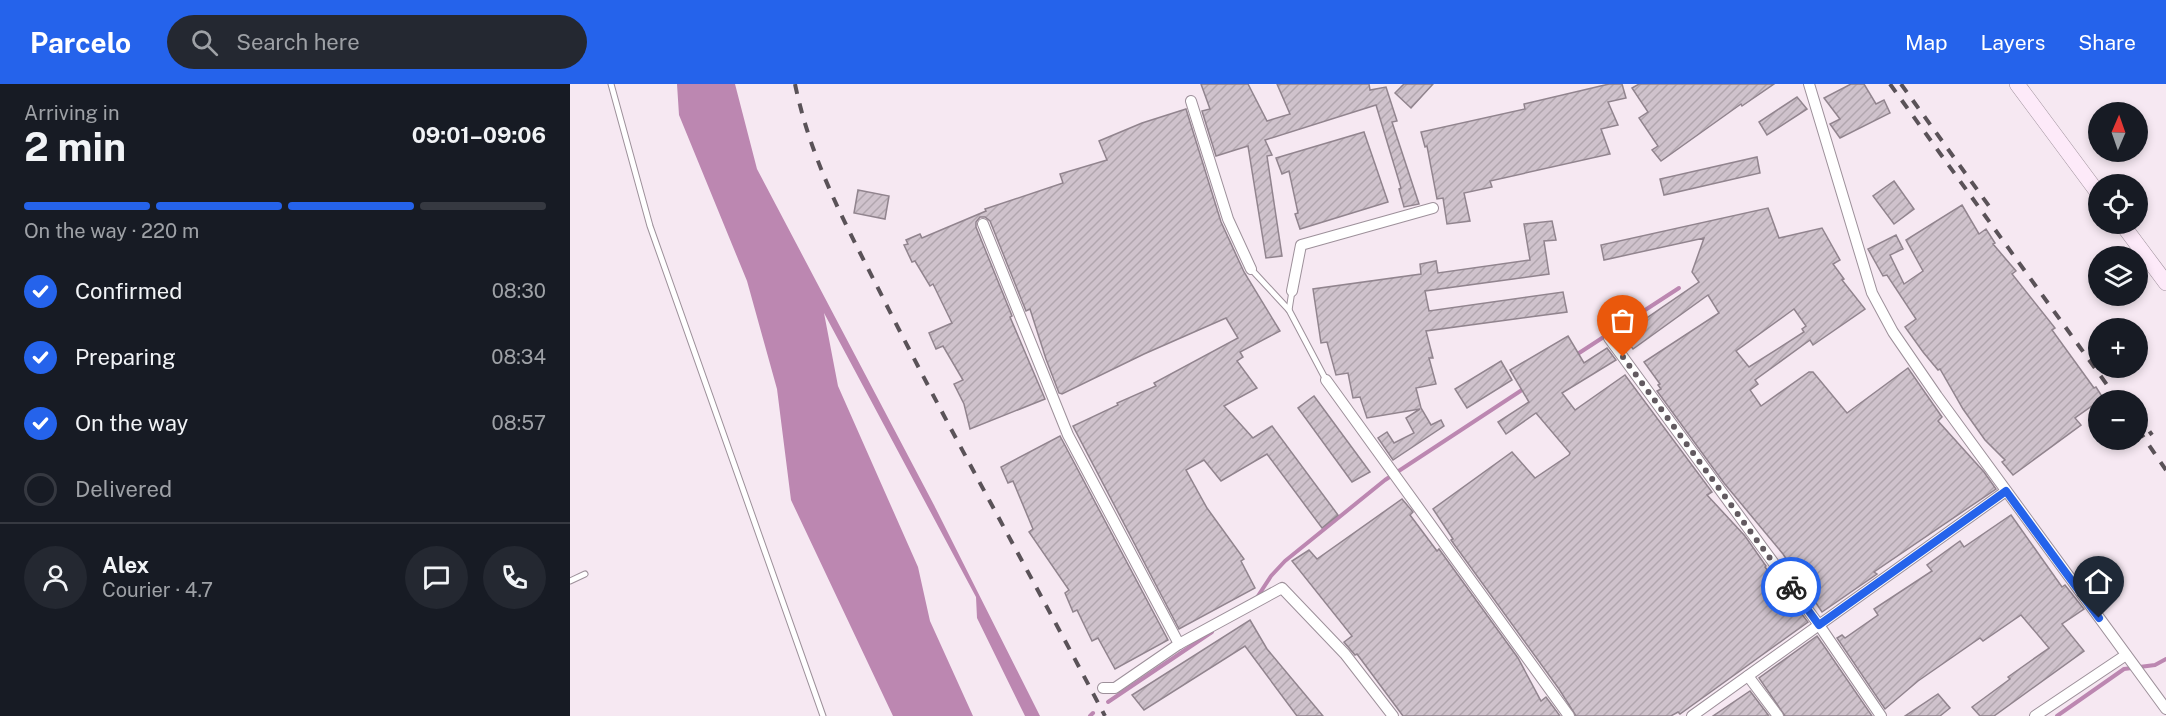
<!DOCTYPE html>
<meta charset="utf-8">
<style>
:root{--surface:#171b24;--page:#242831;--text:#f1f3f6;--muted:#9ea1a6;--line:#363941;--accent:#2563eb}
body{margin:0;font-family:"Public Sans",sans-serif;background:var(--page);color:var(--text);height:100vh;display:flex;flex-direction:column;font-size:22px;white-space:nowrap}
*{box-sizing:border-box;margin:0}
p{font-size:20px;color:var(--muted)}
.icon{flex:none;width:33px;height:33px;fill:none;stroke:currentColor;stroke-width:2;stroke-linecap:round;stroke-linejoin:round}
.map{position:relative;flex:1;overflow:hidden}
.drawer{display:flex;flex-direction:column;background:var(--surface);width:570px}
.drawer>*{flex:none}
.needle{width:39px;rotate:2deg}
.controls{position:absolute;left:1518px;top:18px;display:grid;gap:12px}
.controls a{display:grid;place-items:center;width:60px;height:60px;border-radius:50%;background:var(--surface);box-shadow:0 3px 9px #0003;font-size:30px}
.pin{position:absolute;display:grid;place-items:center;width:51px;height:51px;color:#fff;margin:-62px -26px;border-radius:50% 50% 50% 0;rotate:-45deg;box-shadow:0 0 6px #0007}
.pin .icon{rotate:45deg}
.courier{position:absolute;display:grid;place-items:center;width:60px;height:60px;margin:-30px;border:4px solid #2563eb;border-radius:50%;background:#fff;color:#222;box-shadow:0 2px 8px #0007}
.headline em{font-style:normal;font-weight:700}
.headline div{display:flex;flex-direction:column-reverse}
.headline{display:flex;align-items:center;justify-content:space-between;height:102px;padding:0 24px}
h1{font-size:39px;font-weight:700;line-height:45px}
.bar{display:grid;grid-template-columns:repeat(4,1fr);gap:9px 6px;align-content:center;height:72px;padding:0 24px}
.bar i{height:8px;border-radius:4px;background:var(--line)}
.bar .selected{background:var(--accent)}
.bar p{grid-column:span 4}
.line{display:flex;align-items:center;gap:15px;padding:0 24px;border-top:2px solid var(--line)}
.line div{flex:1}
.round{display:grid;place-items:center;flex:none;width:63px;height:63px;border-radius:32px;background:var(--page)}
ol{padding:0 24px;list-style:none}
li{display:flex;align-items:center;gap:18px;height:66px}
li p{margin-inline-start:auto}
li .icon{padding:6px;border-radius:50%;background:var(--accent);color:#fff;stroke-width:4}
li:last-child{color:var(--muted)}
li i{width:33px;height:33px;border:3px solid var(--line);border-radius:50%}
header{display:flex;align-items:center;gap:36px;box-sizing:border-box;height:84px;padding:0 30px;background:var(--accent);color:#fff}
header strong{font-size:28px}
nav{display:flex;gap:33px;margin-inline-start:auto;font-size:21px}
.search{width:420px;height:54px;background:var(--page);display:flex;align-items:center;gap:15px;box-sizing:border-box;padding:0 21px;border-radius:33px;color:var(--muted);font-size:22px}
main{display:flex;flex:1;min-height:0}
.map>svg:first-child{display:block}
.water{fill:#bc87b1}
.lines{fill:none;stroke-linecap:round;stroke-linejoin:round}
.stream{stroke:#bc87b1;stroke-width:4}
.building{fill:url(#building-hatch);stroke:#91848e;stroke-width:1.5;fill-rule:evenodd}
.service-casing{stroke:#9d909a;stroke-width:7}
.minor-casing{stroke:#9d909a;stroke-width:12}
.secondary-casing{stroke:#9d909a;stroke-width:16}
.service{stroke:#fff;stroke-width:5}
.minor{stroke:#fff;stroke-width:10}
.secondary{stroke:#fdeaf9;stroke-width:15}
.rail{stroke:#5a5258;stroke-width:4;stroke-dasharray:10 10;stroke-linecap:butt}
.done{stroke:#625a60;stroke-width:6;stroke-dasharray:0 10.8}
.route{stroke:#2563eb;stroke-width:8}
</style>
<header>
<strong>Parcelo</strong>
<div class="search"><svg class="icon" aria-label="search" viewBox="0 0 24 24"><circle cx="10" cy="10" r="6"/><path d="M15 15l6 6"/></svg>Search here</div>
<nav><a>Map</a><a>Layers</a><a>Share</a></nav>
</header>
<main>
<section class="drawer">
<div class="headline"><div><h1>2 min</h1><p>Arriving in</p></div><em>09:01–09:06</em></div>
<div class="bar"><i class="selected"></i><i class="selected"></i><i class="selected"></i><i></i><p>On the way · 220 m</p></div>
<ol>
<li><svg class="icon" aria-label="check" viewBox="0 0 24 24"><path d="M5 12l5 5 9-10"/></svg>Confirmed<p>08:30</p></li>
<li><svg class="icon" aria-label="check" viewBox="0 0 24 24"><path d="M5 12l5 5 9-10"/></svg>Preparing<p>08:34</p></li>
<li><svg class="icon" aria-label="check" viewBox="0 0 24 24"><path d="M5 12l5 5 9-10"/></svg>On the way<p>08:57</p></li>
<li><i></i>Delivered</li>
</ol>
<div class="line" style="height:108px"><a class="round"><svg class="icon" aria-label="person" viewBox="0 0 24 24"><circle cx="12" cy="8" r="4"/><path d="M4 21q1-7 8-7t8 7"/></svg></a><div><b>Alex</b><p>Courier · 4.7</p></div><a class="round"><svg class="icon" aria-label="chat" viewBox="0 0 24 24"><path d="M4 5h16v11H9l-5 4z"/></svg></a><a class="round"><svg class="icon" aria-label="phone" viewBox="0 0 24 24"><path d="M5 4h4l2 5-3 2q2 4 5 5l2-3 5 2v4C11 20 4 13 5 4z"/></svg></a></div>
</section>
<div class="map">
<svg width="1596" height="632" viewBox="0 0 1596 632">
<defs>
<pattern id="building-hatch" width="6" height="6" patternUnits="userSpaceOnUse" patternTransform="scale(1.5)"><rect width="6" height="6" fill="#cfc2cc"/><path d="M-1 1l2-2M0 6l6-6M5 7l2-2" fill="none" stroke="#b1a6ae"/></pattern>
</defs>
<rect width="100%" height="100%" fill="#f6e8f2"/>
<path class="water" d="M107,0H165L187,85L364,421L470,632H455L407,534L406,513L254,229L268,302L348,483L360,537L403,632H323L221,416L207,305L177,197L109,31Z"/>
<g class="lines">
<g class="stream">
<path d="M1006,271L1109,204"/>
<path d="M686,515L701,492L715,477L815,396L955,304"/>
<path d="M538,618L642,548"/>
<path d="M520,632L523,629"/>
<path d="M1487,632L1554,585L1585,581L1596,575"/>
</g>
</g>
<g class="building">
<path d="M631,0H678L697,37L720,30L707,0H799L800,6L816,3L827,37L822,38L849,120L834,123L829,105L831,104L806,21L695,56L702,71L697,72L712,172L696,174L678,62L646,72L632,27L640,25Z"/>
<path d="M834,0H863L841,24L825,9Z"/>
<path d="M1039,0H1052L1056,14L1038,18L1048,41L1031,45L1040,70L920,97L922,103L894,109L900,137L877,140L873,114L867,115L857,62L855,63L851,48L955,25L954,20Z"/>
<path d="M1069,0H1204L1172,22L1171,20L1091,77L1082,66L1088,62L1069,34L1078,28L1062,4Z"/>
<path d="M1281,0H1294L1306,20L1314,16L1320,29L1270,54L1260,40L1270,35L1254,14Z"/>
<path d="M1227,13L1237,25L1197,51L1189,38Z"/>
<path d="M616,25L651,138L674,188L710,247L670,268L673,273L667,277L687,304L654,322L683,354L702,342L768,431L752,444L697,370L651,397L634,376L616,386L637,424L674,475L671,477L685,504L609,545L503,342L548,321L547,319L586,302L584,299L668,254L656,234L574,270L492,310L489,309L476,275L460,225L456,227L420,137L415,133H410L406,138V143L442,232L440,233L475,315L400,345L394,320L384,300L393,296L373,262L366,265L359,249L382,239L363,200L360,202L345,177L342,178L334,161L338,160L336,156L350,150L352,154L416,127L415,125L493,99L490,90L537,76L529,57L572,39Z"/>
<path d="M794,48L818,118L730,145L725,130L728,129L719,87L712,90L706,74Z"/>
<path d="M1187,73L1190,89L1094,111L1090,95Z"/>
<path d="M1324,97L1344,125L1324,140L1303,112Z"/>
<path d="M288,106L319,112L315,135L284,129Z"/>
<path d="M1392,121L1409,150L1416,145L1425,159L1423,160L1446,187L1442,190L1485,244L1482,246L1524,304L1526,303L1533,314L1505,334L1511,341L1443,391L1432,378L1435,376L1415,356L1393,325L1370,285L1368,286L1353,268L1335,243L1346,235L1317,191L1313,192L1298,165L1326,151L1333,165L1320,171L1334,200L1353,187L1336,156Z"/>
<path d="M1198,124L1209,154L1252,144L1270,176L1263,180L1274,195L1272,196L1295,225L1243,261L1240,256L1185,296L1188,300L1180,306L1191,322L1239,288H1243L1277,329L1338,284L1372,333L1368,337L1414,388L1426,405L1304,488L1307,490L1252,528L1213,470L1154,399L1087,307L1091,305L1088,301L1090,300L1074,278L1149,229L1138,211L1063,265L1052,251L1129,198L1122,188L1134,154L1034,176L1031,161ZM1224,225L1236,242L1232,245L1234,248L1179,283L1166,267Z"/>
<path d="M982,137L986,156L974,157L979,190L855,207L859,227L993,208L997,228L856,247L863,274H859L866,300L846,304L851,324L861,341L871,336L874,342L823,376L808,354L817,348L824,359L844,349L836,334L850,325L797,334L790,313L783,314L778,289L766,291L757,258L751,259L743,205L851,190L850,180L866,177L868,189L960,176L954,140Z"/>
<path d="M998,252L1014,279L1037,264L1046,276L992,309L1005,326L1055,291L1142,408L1137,411L1175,452L1196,482L1195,483L1238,538L1110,630L1108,628L1101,632H1006L989,605L881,456L883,455L863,425L942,368L965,394L999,371L1000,369L966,329L936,350L928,338L959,318L940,286Z"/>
<path d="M931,277L942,296L897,324L885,305Z"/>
<path d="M744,312L800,388L782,398L728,324Z"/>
<path d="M490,352L598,556L545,585L528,554L522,557L507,526L503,528L495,509L499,506L459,448L463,445L443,397L438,399L431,383Z"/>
<path d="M832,415L843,428L840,431L867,467L869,465L948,574L971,617L976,613L990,632H833L787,570L785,571L774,558L782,552L722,477L739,466L747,475Z"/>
<path d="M1441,431L1492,503L1495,501L1514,525L1492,540L1514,567L1424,632H1410L1402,623L1440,595L1438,593L1479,564L1451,531L1413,557L1410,554L1348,597L1315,625L1267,554L1272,551L1275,554L1308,531L1304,525L1362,487L1357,481L1390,457L1394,463Z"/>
<path d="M680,536L697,565L753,632H727L675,562L574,626L562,611Z"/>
<path d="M1247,552L1254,562L1302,632H1215L1189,594Z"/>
<path d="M1180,607L1199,632H1143Z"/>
<path d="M1368,610L1380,624L1370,632H1335Z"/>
</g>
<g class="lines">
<g class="service-casing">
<g id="service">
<path d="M41,0L80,142L253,632"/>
<path d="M681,185L719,226L756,296"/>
<path d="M719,226L722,207"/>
<path d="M0,497L15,490"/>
</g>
</g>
<g class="minor-casing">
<g id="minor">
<path d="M1239,0L1302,209L1323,248L1367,312L1596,625"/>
<path d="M621,17L658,135L681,185"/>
<path d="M413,140L498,351L609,560"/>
<path d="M722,207L731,161L863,124"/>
<path d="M1039,254L1249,541L1311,632"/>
<path d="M756,296L999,632"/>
<path d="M1178,592L1208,632"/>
<path d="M533,604H545L609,560L712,504L775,570L823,632"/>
<path d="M1122,632L1436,407"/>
<path d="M1465,632L1556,571"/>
</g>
</g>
<g class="secondary-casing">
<g id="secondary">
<path d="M1447,0L1528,109"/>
<path d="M1552,140L1596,199"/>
</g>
</g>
<use href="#service" class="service"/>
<use href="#minor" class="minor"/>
<use href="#secondary" class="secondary"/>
<g class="rail">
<path d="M225,0C242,82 280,148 317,222C387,360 463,495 535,632"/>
<path d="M1320,0L1548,316"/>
<path d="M1331,0L1424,129"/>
<path d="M1568,331L1582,351"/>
<path d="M1568,345L1596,386"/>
</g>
</g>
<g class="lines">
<path class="done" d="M1053,273L1221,503"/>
<path class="route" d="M1221,503L1249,541L1436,407L1529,534"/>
</g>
</svg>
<div class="controls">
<a><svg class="needle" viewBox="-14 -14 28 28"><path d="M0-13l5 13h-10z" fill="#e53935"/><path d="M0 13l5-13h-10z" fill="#9ea1a6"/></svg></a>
<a><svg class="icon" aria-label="locate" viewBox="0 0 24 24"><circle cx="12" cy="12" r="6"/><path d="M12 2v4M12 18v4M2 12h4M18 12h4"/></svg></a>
<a><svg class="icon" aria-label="layers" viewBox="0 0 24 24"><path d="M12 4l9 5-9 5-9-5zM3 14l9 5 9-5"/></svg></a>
<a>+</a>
<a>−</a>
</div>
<div class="pin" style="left:1053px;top:273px;background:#ea580c"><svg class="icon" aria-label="bag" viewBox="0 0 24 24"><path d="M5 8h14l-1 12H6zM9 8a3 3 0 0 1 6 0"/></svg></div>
<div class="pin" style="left:1529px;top:534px;background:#1f2937"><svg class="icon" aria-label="home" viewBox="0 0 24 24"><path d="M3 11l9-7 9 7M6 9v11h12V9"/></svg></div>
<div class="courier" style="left:1221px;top:503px"><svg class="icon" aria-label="bike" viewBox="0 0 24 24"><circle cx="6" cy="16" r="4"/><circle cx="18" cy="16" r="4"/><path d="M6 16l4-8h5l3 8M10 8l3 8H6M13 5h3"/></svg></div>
</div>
</main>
